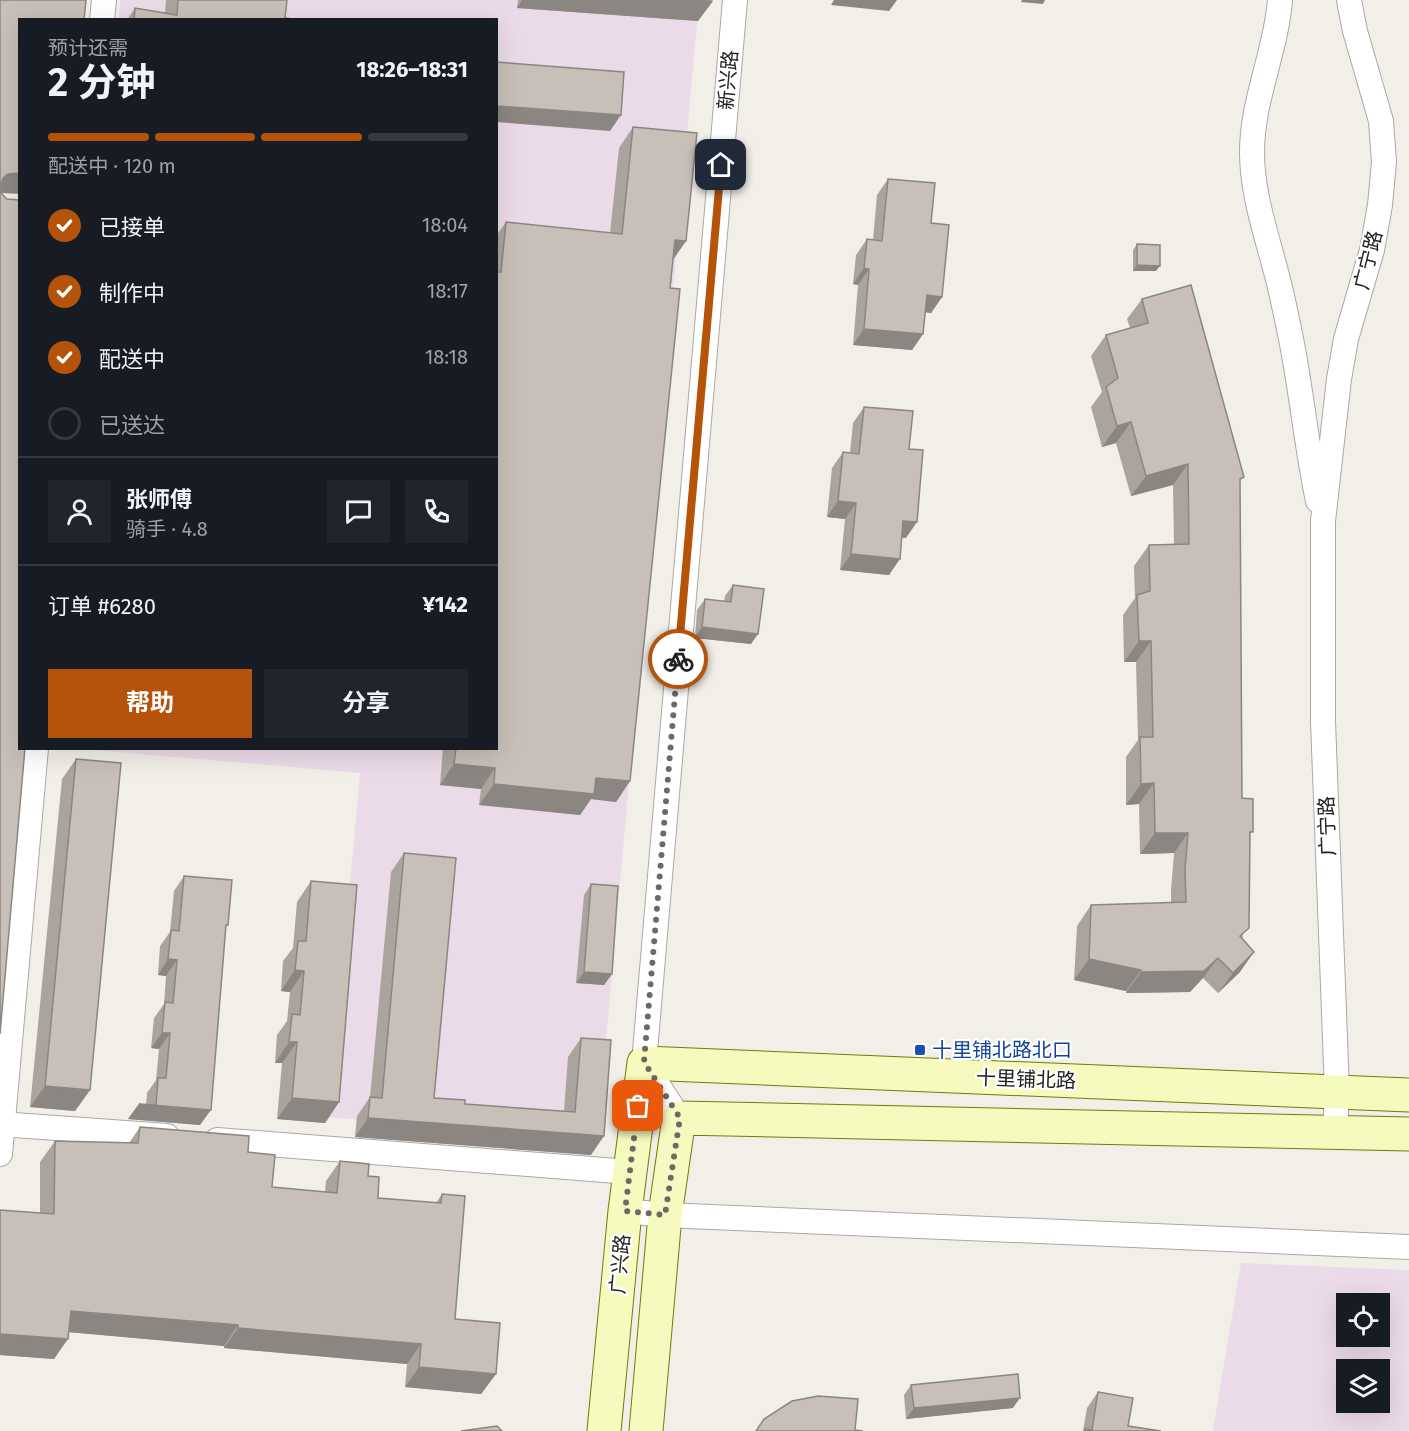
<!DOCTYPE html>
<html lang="zh">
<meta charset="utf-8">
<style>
:root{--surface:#171b24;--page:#20242c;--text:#f1f3f6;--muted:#9ea1a6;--line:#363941;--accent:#b45309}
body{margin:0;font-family:"Fira Sans","Noto Sans SC",sans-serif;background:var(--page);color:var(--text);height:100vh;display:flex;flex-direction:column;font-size:22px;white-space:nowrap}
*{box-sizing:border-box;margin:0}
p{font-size:20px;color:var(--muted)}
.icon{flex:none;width:33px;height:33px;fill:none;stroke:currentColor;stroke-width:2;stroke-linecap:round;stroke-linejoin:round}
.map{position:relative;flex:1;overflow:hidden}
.details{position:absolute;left:18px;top:18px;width:480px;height:732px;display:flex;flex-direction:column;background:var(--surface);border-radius:0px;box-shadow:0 6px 24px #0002}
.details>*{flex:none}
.controls{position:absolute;left:1336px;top:1293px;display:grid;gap:12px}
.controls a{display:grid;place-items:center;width:54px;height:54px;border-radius:0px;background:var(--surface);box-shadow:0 6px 24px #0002;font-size:30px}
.pin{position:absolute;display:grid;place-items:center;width:51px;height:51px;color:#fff;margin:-26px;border-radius:12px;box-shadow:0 3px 9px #0006}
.courier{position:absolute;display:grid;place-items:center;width:60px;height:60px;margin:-30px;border:4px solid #b45309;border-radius:50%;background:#fff;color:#222;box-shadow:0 2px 8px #0007}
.summary em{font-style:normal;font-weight:700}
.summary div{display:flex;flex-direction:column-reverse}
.summary{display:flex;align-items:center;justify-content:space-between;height:102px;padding:0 30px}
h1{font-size:39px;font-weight:700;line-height:45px}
.bar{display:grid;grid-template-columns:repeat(4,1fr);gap:9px 6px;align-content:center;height:72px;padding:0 30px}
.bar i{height:8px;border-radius:4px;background:var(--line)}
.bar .current{background:var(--accent)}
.bar p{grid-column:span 4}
.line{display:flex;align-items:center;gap:15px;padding:0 30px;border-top:2px solid var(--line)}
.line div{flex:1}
.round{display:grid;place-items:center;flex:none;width:63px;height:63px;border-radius:0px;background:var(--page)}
ol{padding:0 30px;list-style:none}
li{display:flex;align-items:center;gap:18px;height:66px}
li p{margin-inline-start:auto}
li .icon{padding:6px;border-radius:50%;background:var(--accent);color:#fff;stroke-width:4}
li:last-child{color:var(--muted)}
li i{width:33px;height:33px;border:3px solid var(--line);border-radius:50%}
.button{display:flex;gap:12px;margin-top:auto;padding:12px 30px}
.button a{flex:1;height:69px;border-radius:0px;background:var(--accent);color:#fff;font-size:24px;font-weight:700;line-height:69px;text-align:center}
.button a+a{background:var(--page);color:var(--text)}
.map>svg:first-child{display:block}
.industrial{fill:#ebdbe8;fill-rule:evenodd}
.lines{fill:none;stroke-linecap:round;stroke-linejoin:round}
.street-casing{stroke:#a9a9a9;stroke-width:26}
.secondary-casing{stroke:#707d05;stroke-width:35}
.street{stroke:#fff;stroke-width:24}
.secondary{stroke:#f7fabf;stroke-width:33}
.wall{fill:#aba49e}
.shaded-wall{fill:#8b8681}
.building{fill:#c7bfb8;stroke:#8b8681;stroke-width:1.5}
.done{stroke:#6b6a68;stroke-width:6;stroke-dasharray:0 10.8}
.route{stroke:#b45309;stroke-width:8}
.transit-dot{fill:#1a4fb4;stroke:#fff;stroke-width:2}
.labels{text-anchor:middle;stroke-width:4.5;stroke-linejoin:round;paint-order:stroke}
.street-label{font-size:20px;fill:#222;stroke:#fff}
.transit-label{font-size:20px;fill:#164399;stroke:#fff;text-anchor:start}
</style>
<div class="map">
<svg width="1409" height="1431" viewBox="0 0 1409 1431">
<rect width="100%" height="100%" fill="#f2efe9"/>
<g class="industrial">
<path d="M120,0H699L597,1141L329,1117L360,773L82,749L496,748V20L119,19Z"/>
<path d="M1241,1263L1409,1270V1431H1213ZM1347,1304H1380V1336H1347ZM1347,1370H1380V1402H1347Z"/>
</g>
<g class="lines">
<g class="street-casing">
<g id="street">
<path d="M1280,0C1276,52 1252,100 1252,152C1252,192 1265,230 1275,268C1282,293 1287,319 1292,344C1302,396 1307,449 1318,501"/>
<path d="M102,20L104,0"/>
<path d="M679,1118L644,1063L735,0"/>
<path d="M0,1124L167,1136"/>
<path d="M1335,1131L1337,1092L1323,721V521L1339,379L1346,339L1372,250L1380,205L1384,162L1381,121L1355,31L1349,0"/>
<path d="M217,1140L630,1172"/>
<path d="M0,1154L36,748"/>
<path d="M625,1211L665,1215L1409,1247"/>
</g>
</g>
<g class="secondary-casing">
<g id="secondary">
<path d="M604,1431L625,1211L644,1063L1409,1095"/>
<path d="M646,1431L665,1215L679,1118L1409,1134"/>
</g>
</g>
<use href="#street" class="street"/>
<use href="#secondary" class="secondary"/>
</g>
<g class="wall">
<path d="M166,0H287L285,18L303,20H127L135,8L165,13Z"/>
<path d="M518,0H713L698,21L517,8Z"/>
<path d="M633,127L686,241L673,260L630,781L616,802L591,799L580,815L479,805L481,789L440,785L443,748H496V236L506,222L610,233L619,148Z"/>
<path d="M888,179L931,223L942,297L931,313L925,312L923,334L912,350L853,345L858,285L853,284L856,255L867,239L873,240L877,195Z"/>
<path d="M1137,244L1156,271H1133V250Z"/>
<path d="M1142,299L1240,484L1242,798L1250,836L1240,972L1218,993L1203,978L1190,992L1126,993V991L1074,980L1077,926L1091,905L1171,903V890L1174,853L1140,854L1139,804L1126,805V757L1138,740L1136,662H1124L1123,615L1135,598L1134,566L1149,545H1174L1173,485L1131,496L1116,443L1102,447L1091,407L1102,392L1091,356L1106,335L1130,328L1127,319Z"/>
<path d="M864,407L909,449L906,538L902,537L889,575L840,570L845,519L827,517L832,468L843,452L850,453L853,423Z"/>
<path d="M733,585L751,644L695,638L697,610L705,599L724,601L725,596Z"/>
<path d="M76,759L90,1090L75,1111L30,1107L62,779Z"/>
<path d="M404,853L434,1098L465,1104L564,1111L568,1057L581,1038L591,1155L355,1137L357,1116L370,1097L391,872Z"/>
<path d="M184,876L226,928L200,1125L128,1119L139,1104L146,1105L147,1093L156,1080L159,1049L151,1048L154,1018L164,1004L166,976L158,975L160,946L170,932L174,891Z"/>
<path d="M311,881L339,1102L325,1123L277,1119L282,1063H275L277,1035L287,1021L290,992L281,991L283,961L293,948L297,902Z"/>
<path d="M591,884L612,974L604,985L576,983L584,895Z"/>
<path d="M140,1127L248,1152L272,1187L325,1192L326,1181L340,1161L368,1176L378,1198L436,1203L442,1194L455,1319L496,1374L481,1394L405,1387L407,1364L224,1348V1346L69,1332L54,1359L0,1355V1210L40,1213V1162L55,1141L129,1143Z"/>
<path d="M911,1385L1013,1408L906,1419L904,1395Z"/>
<path d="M1098,1392L1128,1426L1161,1431H1083L1087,1408Z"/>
</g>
<g class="shaded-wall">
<path d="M522,0H703L713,1L698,21L517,8Z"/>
<path d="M834,0H897L889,11L831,5Z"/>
<path d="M1022,0H1045L1043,4L1021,2Z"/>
<path d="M496,106L621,115L610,131L496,122Z"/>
<path d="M14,172L20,173V194L0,193V182L3,178L8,174Z"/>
<path d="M675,240L686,241L671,262Z"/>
<path d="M1137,265L1160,266L1156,271H1133Z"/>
<path d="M864,268L869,269L858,285L853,284Z"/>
<path d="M927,295L942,297L931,313L915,311Z"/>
<path d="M864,329L923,334L912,350L853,345Z"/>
<path d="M1131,422L1116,443L1102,447L1117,426Z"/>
<path d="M1188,464L1173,485L1131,496L1146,476Z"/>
<path d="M838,501L856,503L845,519L827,517Z"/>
<path d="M903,521L917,522L906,538L892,537Z"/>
<path d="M851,554L900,559L889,575L840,570Z"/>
<path d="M702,627L758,634L751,644L695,638Z"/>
<path d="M1139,641H1151L1136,662H1124Z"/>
<path d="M454,764L495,768L481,789L440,785Z"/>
<path d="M596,778L630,781L616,802L591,799L580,815L479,805L494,784Z"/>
<path d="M1154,783L1139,804L1126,805L1141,784Z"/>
<path d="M1155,833H1188L1174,853L1140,854Z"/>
<path d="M1254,952L1240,972L1218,993L1233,973Z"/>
<path d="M1218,958L1203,978L1190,992L1126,993L1141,972Z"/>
<path d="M168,959L177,960L166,976L158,975Z"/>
<path d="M1089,959L1141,970L1126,991L1074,980Z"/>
<path d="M295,970L304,971L290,992L281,991Z"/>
<path d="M584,972L612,974L604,985L576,983Z"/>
<path d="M162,1033H170L159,1049L151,1048Z"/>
<path d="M289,1042H297L282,1063H275Z"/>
<path d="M45,1086L90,1090L75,1111L30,1107Z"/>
<path d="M292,1098L339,1102L325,1123L277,1119Z"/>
<path d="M139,1104L211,1110L200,1125L128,1119Z"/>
<path d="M368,1118L604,1136L591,1155L355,1137Z"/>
<path d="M71,1311L238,1325L224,1346L56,1331Z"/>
<path d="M238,1328L421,1344L407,1364L224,1348Z"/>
<path d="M0,1334L68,1339L54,1359L0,1355Z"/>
<path d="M419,1367L496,1374L481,1394L405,1387Z"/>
<path d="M1020,1398L1013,1408L906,1419L914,1408Z"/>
</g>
<g class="building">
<path d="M0,0H86L84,20H20V173L8,174L3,178L0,187L2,194L7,199L20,200V748H25L0,1034Z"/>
<path d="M178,0H287L285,18L303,20H134L135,8L177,15Z"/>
<path d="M496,62L624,72L621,115L496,106Z"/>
<path d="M633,127L697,133L686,241L675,240L670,288L680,289L630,781L596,778L594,794L494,784L495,768L454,764L456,748H496V272H501L506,222L622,234Z"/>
<path d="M888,179L935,183L931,223L949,225L942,297L927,295L923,334L864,329L869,269L864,268L867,239L882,241Z"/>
<path d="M1137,244L1160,245V266L1137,265Z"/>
<path d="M1191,285L1244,477L1240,479L1242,798L1253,799V832H1250L1249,928L1240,936L1254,952L1233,973L1218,958L1204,971L1141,972V970L1089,959L1091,905L1186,902L1185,869L1188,833H1155L1154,783L1141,784L1140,737H1153L1151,641H1139L1137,595L1150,591L1149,545L1189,544L1188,464L1146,476L1131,422L1117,426L1106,387L1118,378L1106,335L1148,323L1142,299Z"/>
<path d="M864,407L913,411L909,449L923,450L917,522L903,521L900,559L851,554L856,503L838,501L843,452L859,454Z"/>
<path d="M733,585L764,589L758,634L702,627L705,599L731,602Z"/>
<path d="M76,759L121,763L90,1090L45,1086Z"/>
<path d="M404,853L456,858L434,1098L465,1100V1104L575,1112L581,1038L611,1040L604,1136L368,1118L370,1097L382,1098Z"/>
<path d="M184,876L232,880L228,925H226L211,1110L139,1104L156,1105L158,1078H166L170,1033H162L165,1002L173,1003L177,960L168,959L171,930L179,931Z"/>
<path d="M311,881L357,885L339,1102L292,1098L297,1042H289L292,1014L300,1015L304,971L295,970L298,941H306Z"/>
<path d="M591,884L618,886L612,974L584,972Z"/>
<path d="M140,1127L249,1136L248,1152L275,1155L272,1187L337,1193L340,1161L369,1164L368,1176L379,1177L378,1198L441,1203L442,1194L465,1196L455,1319L500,1323L496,1374L419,1367L421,1344L238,1328V1325L71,1311L68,1339L0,1334V1210L54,1214L55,1141L138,1143Z"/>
<path d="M1018,1374L1020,1398L914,1408L911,1385Z"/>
<path d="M1098,1392L1133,1398L1128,1426L1161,1431H1085V1429L1092,1430Z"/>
<path d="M818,1396L858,1399L855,1430L863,1431H756L764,1419L792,1401Z"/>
<path d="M497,1426L502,1431H461Z"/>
</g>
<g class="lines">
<path class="done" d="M638,1106L625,1211L665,1215L680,1118L644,1062L678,659"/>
<path class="route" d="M678,659L721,165"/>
</g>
<rect class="transit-dot" x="914" y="1044" width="12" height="12" rx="3"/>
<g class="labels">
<g class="street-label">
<text transform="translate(728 80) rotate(-85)" y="7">新兴路</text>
<text transform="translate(1368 260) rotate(-76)" y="7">广宁路</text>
<text transform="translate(1327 826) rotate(-92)" y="7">广宁路</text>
<text transform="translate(1026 1079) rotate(2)" y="7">十里铺北路</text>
<text transform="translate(620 1264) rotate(-85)" y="7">广兴路</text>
</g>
<g class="transit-label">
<text x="932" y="1057">十里铺北路北口</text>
</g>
</g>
</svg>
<div class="controls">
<a><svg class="icon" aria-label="locate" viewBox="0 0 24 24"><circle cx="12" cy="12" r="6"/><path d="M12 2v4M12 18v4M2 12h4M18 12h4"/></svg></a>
<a><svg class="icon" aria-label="layers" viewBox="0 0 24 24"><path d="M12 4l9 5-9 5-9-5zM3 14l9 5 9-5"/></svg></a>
</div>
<div class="pin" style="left:638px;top:1106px;background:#ea580c"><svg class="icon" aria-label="bag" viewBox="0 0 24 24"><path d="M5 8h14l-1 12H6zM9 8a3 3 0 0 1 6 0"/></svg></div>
<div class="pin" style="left:721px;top:165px;background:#1f2937"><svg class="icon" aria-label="home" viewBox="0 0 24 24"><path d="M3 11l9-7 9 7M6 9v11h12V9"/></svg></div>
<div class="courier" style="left:678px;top:659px"><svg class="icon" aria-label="bike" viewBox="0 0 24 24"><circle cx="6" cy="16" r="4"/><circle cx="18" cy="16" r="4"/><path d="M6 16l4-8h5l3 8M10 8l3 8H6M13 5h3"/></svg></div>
<section class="details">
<div class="summary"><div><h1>2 分钟</h1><p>预计还需</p></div><em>18:26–18:31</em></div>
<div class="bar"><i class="current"></i><i class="current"></i><i class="current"></i><i></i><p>配送中 · 120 m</p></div>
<ol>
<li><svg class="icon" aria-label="check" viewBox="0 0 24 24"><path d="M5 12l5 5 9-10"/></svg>已接单<p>18:04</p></li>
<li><svg class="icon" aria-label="check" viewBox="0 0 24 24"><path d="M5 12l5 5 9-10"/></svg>制作中<p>18:17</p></li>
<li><svg class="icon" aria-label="check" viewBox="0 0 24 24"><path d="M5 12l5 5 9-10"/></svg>配送中<p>18:18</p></li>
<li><i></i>已送达</li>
</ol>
<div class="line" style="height:108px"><a class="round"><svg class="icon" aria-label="person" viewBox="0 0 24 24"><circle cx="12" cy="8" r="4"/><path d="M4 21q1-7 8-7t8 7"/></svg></a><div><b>张师傅</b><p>骑手 · 4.8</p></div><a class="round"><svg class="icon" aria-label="chat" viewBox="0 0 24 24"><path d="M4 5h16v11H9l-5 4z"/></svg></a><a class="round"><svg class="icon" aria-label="phone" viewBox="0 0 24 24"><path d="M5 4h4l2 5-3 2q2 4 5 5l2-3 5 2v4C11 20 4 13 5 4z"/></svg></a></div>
<div class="line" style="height:78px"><div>订单 #6280</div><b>¥142</b></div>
<div class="button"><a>帮助</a><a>分享</a></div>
</section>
</div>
